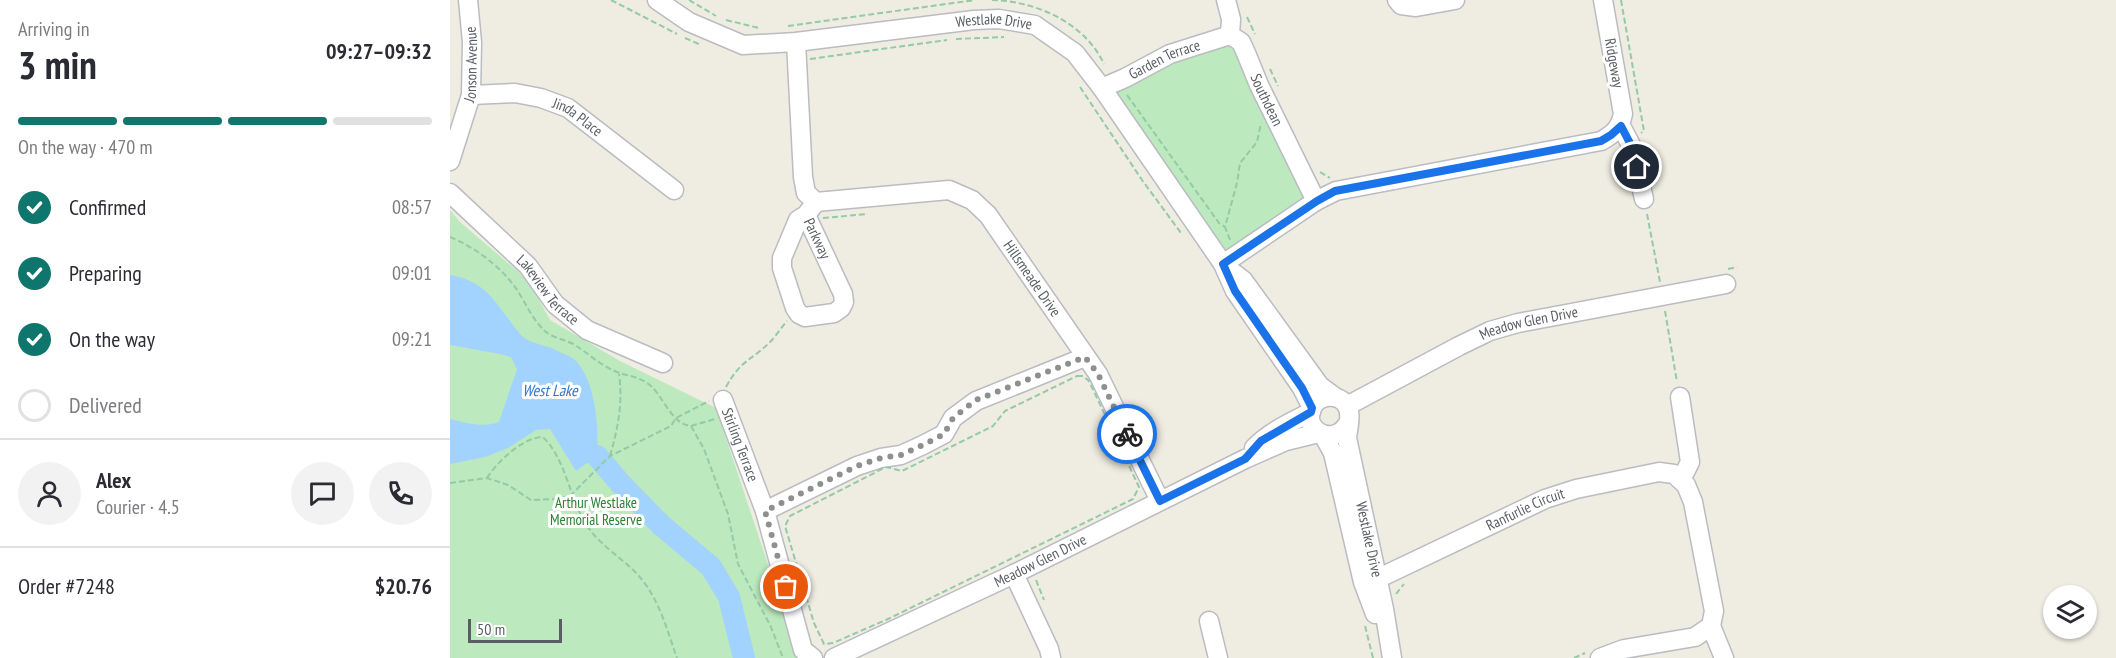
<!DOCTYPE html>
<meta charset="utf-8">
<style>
:root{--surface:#fff;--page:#f2f2f3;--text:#2b2b33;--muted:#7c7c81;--line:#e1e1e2;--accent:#0f766e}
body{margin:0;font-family:"PT Sans Narrow",sans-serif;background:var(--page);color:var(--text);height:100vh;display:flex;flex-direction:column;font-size:22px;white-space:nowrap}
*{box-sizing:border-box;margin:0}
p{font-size:20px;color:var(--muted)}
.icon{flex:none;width:33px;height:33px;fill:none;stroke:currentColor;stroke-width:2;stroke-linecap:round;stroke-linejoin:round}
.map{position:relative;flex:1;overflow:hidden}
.panel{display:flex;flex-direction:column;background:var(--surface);width:450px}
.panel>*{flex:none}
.fabs{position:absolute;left:1593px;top:585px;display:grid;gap:12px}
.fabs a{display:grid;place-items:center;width:54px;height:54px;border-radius:50%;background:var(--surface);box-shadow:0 2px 4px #0004;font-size:30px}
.scale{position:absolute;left:18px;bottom:15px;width:94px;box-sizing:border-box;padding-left:6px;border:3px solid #5a5e64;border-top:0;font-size:16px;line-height:21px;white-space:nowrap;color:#5a5e64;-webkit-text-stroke:4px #fff;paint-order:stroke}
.pin{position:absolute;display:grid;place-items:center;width:51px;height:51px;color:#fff;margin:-26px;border:3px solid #fff;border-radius:50%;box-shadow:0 2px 6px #0007}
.courier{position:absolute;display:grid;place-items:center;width:60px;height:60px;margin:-30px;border:4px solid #1a73e8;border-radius:50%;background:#fff;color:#222;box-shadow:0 2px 8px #0007}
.summary em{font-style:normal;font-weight:600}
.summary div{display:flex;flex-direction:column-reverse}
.summary{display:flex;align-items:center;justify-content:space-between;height:102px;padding:0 18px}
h1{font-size:39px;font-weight:600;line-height:45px}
.bar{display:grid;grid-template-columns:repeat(4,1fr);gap:9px 6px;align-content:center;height:72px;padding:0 18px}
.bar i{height:8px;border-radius:4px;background:var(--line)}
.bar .on{background:var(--accent)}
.bar p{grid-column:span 4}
.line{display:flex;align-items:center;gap:15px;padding:0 18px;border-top:2px solid var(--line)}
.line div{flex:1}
.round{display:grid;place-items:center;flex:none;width:63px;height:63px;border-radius:32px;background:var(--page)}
ol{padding:0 18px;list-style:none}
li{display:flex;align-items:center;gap:18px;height:66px}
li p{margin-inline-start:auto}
li .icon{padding:6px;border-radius:50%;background:var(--accent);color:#fff;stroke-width:4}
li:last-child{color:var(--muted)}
li i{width:33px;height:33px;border:3px solid var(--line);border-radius:50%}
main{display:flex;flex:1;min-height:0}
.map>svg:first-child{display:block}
.green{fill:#bce9be}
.water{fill:#a2d3ff}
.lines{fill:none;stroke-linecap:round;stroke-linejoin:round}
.river{stroke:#a2d3ff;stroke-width:22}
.minor-casing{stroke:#babcc2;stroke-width:21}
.path{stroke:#94caa6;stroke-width:2;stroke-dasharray:6 3;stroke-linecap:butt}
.minor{stroke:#fff;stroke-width:18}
.done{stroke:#8e9090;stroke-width:6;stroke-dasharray:0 10.8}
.route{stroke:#1a73e8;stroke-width:8}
.labels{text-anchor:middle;stroke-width:6;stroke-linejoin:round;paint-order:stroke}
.street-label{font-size:15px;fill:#5a5e64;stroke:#fff}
.park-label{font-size:15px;fill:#2c8233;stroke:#fff}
.water-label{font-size:16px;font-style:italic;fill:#3776c5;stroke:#fff}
</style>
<main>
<section class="panel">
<div class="summary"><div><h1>3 min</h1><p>Arriving in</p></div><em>09:27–09:32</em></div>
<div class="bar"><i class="on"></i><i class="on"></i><i class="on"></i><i></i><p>On the way · 470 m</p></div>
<ol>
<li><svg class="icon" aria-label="check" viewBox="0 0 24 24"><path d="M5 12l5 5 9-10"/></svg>Confirmed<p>08:57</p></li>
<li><svg class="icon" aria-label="check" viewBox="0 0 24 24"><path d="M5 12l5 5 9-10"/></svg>Preparing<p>09:01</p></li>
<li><svg class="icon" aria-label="check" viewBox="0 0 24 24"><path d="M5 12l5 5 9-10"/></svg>On the way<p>09:21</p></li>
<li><i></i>Delivered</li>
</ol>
<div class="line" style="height:108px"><a class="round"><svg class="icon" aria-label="person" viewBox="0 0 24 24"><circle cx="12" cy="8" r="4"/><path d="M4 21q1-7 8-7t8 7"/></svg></a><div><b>Alex</b><p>Courier · 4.5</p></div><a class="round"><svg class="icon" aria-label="chat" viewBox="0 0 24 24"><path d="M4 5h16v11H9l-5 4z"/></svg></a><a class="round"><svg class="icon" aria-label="phone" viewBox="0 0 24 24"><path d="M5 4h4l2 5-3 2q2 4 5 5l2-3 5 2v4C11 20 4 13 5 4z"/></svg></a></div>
<div class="line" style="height:78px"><div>Order #7248</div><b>$20.76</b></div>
</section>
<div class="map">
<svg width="1666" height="658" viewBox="0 0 1666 658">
<rect width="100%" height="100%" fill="#efede2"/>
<g class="green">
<path d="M778,44L787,52L857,198L776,253L661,85Z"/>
<path d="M0,210L10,222L79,281L100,320L170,361L266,408L349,658H0Z"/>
</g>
<path class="water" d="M0,275C41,282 47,308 71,335C78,343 95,345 104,349C110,353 120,355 125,360C146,381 149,428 147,456L126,471L100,429L86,430L58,448L35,457L0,464V419C17,423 32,428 49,422L67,369L61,357L50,354L0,345Z"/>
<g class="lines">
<path class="river" d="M147,456L171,484L211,525L261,567L279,597L294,658"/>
<g class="minor-casing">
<g id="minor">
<path id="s1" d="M207,0L239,22L293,45L346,42L524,20L549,19L585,25L625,53L652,88L773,264L785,291L852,388L862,408"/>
<path id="s2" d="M776,0L781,19L780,35L791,42L796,53L809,85L866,201"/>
<path d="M947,0L951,5L966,7L1005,0"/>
<path d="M346,42L353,177L356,193L366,202"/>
<path id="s3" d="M652,88L675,78L720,54L780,35"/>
<path id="s4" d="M21,95L65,93L91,98L118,108L224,190"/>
<path d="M1171,126L1182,147L1194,199"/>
<path id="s5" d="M0,161L21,95L22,42L18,0"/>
<path id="s6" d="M0,193L78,266L105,304L137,330L213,363"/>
<path id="s7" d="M366,202L499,190L522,200L538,215L648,374L710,501"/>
<path id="s8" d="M356,215L393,294L394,302L391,308L384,313L355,317L349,314L345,308L332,268V258L348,220L356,215L366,202"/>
<path d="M773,264L866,201L886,191L1151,141C1164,134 1170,128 1173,114L1153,0"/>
<path d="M784,273L793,280L870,386L885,397"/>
<path d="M1230,397L1240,462L1231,480"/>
<path id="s9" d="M273,400L315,511L353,650L363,658"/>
<path id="s10" d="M897,406L1009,346L1040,331L1068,323L1276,284"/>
<path id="s11" d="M899,421C886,449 851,431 862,408C869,394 889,393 897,406C902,415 898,428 897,438L934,609L942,658"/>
<path d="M873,435L883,453L913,582L925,614"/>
<path d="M804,448C819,432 841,422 861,412"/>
<path d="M315,511L407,466L431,458L451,455L473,445L494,434L503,418L526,401L635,357"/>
<path d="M564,574L599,649L601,658"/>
<path id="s12" d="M927,579L1095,499L1126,489L1209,472L1224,474L1236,485L1243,502L1264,611L1261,626L1245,637L1174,649L1150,658"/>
<path d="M759,621L768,658"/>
<path d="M1261,626L1274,658"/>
<path id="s13" d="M384,658L564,574L795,459L836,441L869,433"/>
</g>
</g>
<g class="path">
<path d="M161,0L227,34"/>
<path d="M239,0L266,16"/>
<path d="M542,0C586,1 635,23 654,64"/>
<path d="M1171,0L1194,131L1191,133"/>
<path d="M797,17L805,34"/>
<path d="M276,20L309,28"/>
<path d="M338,26L525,0"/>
<path d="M235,38L251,45"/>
<path d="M506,39L554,37"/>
<path d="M360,59L497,40"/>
<path d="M820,69L828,86"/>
<path d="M630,87L692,180L731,233"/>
<path d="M677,95L769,223L775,227"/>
<path d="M870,172L880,178"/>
<path d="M1197,214L1210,282"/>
<path d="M373,218L418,214"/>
<path d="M0,237C24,247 49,265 65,287C75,301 82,320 96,332C105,339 119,340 128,347C141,356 152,366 167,372C177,376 187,376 197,383C213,393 220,424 241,426L254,449L278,514L288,564L321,627L333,658"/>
<path d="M780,240L775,227L787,183L790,163L807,142L811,123"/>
<path d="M1278,269L1287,267"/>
<path d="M1215,311L1227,382"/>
<path d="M627,376H633L639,381L689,487L683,499L438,619L383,643L374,644L364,623L335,526L340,516L436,467L452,471L543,426L555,411Z"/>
<path d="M276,387C291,359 303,360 322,340C327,334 332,327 337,321"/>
<path d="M241,426L265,419"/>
<path d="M160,456C168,428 173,403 169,374"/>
<path d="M37,478C47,462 73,437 93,437C116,460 119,496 135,523C149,545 171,557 188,575C209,598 217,630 227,658"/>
<path d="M0,483L37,478L58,485L81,500L109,499L121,495L160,456L221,426L226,418L259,401"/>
<path d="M586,580L594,600"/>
<path d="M946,594L954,584"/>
<path d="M915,626L923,658"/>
<path d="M1124,658L1135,653"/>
</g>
<use href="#minor" class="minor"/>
</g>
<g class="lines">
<path class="done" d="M336,587L315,511L407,466L431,458L451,455L473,445L494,434L503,418L526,400L635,357L648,374L677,434"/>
<path class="route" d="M677,434L710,501L795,459L811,441L861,412L862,408L852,388L785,291L773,264L867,201L885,191L1151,141L1161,135L1171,126L1182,147L1187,167"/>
</g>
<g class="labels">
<g class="street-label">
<text dy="5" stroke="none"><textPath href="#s1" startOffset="350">Westlake Drive</textPath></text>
<text dy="5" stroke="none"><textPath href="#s3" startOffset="69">Garden Terrace</textPath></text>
<text transform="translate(1164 63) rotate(80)" y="5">Ridgeway</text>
<text dy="5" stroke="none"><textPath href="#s5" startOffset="100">Jonson Avenue</textPath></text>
<text dy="5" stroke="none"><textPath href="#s2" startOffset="112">Southdean</textPath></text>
<text dy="5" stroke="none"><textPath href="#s4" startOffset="112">Jinda Place</textPath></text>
<text dy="5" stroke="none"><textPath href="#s8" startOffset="26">Parkway</textPath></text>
<text dy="5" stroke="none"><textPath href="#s7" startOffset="258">Hillsmeade Drive</textPath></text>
<text dy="5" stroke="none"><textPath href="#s6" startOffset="138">Lakeview Terrace</textPath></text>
<text dy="5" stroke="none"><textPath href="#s10" startOffset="201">Meadow Glen Drive</textPath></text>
<text dy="5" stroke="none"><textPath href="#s9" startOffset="48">Stirling Terrace</textPath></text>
<text dy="5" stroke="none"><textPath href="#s12" startOffset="164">Ranfurlie Circuit</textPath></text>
<text dy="5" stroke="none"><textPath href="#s11" startOffset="243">Westlake Drive</textPath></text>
<text dy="5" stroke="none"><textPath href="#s13" startOffset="228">Meadow Glen Drive</textPath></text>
</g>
<g class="park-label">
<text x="146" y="508">Arthur Westlake<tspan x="146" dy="17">Memorial Reserve</tspan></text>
</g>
<g class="water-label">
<text x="100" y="396">West Lake</text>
</g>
</g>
</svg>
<div class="fabs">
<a><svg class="icon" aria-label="layers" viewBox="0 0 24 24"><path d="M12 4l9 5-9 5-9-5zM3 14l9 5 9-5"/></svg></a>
</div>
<div class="scale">50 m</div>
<div class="pin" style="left:336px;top:587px;background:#ea580c"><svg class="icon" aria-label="bag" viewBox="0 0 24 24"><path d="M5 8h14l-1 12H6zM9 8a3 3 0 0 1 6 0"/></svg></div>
<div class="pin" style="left:1187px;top:167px;background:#1f2937"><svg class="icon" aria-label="home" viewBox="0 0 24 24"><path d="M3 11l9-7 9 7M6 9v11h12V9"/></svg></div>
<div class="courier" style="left:677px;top:434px"><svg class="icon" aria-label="bike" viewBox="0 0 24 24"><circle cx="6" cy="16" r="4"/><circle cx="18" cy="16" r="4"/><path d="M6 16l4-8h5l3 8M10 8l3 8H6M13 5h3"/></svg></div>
</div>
</main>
